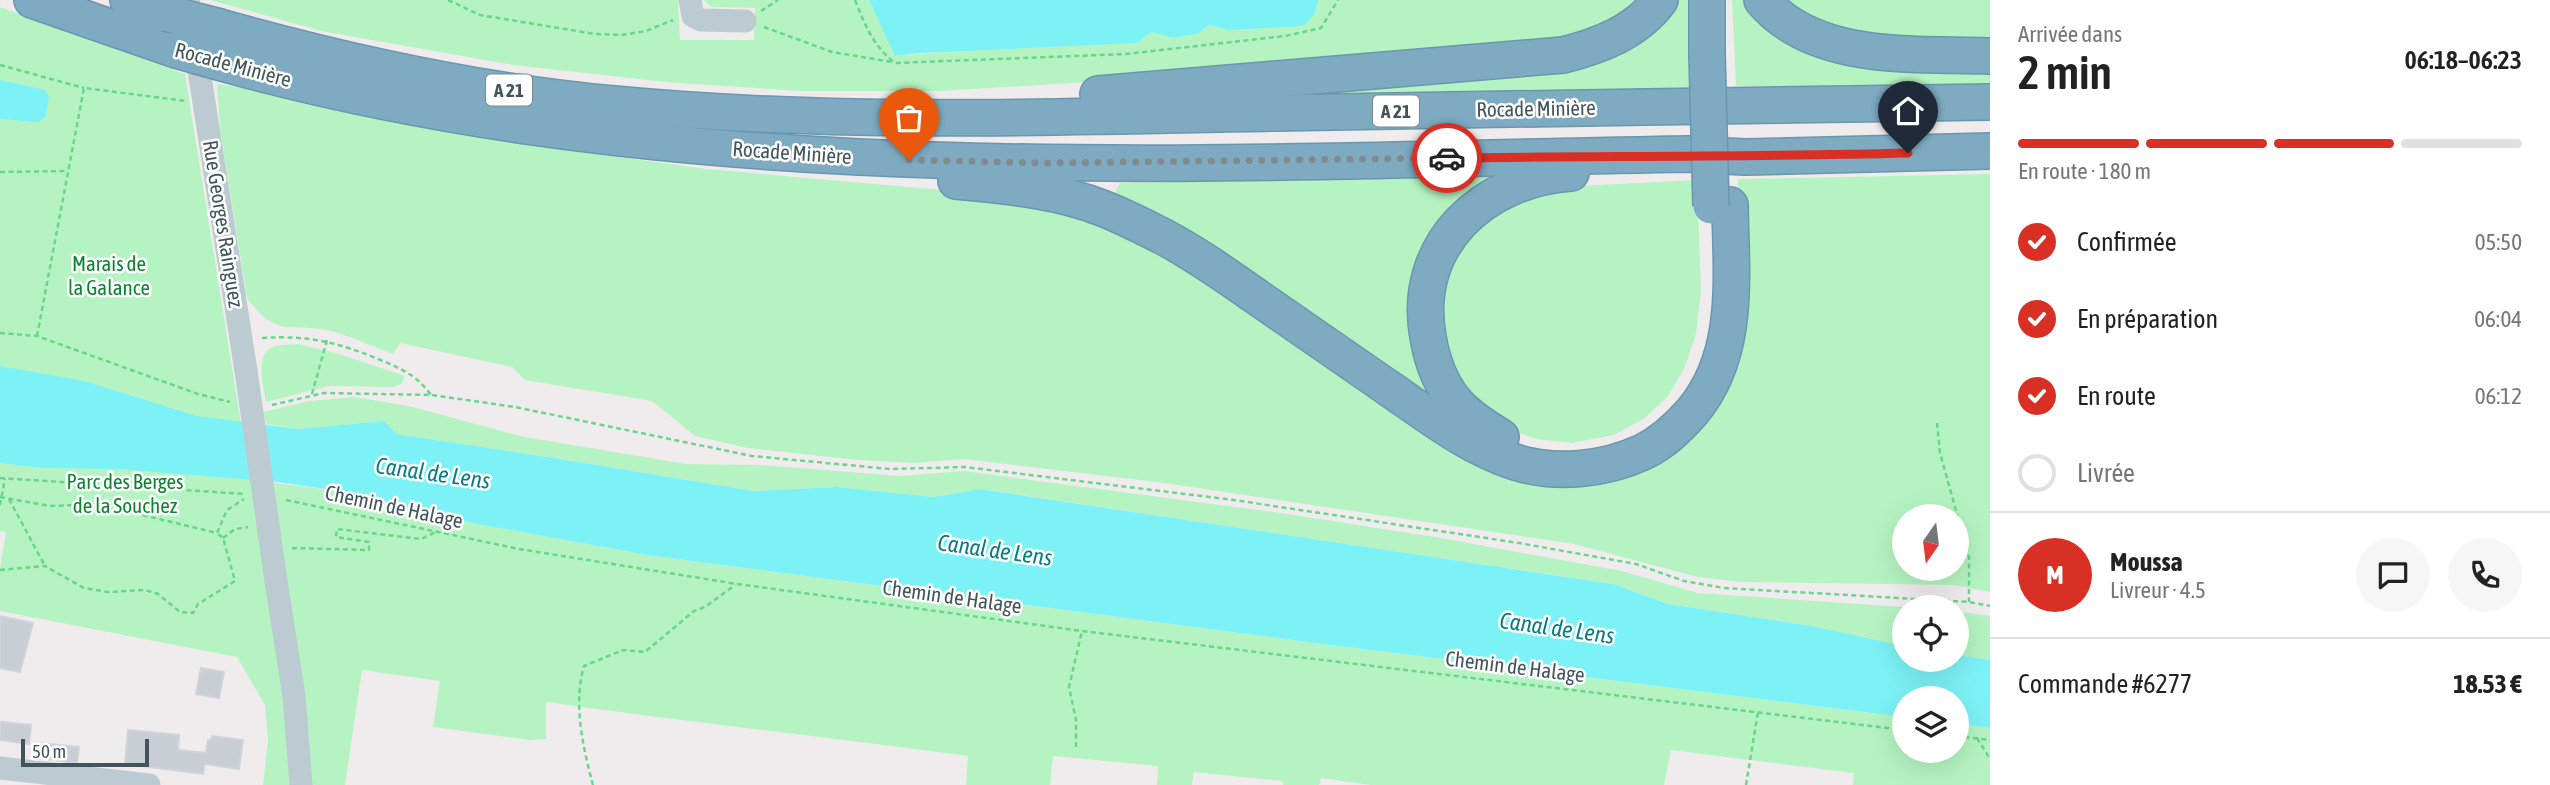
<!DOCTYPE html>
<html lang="fr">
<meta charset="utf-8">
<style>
:root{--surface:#fff;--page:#f6f6f6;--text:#222;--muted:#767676;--line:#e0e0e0;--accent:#d93025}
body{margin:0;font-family:"Asap Condensed",sans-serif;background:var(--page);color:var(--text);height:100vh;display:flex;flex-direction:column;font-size:26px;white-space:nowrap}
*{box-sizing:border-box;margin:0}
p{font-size:23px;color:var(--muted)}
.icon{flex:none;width:38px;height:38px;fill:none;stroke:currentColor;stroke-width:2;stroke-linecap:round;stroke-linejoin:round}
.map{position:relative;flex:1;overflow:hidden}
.side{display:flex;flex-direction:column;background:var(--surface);width:560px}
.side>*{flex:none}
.needle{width:46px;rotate:194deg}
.fabs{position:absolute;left:1892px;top:504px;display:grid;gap:14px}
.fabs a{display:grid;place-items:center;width:77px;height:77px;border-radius:50%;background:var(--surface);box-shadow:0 7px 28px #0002;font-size:35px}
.scale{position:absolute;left:21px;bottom:18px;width:128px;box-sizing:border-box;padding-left:7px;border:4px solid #43555c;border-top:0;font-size:19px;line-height:24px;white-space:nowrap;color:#43555c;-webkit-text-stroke:5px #fff;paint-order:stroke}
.pin{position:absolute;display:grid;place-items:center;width:60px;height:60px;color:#fff;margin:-72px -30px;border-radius:50% 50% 50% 0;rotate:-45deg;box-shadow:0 0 7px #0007}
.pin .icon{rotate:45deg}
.courier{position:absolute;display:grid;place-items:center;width:70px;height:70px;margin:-35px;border:5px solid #d93025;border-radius:50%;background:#fff;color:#222;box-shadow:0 2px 9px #0007}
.summary em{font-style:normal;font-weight:600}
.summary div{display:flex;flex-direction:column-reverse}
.summary{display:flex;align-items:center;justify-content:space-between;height:119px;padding:0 28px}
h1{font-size:46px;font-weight:600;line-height:52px}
.bar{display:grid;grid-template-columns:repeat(4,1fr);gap:10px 7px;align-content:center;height:84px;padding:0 28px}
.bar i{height:9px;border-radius:5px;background:var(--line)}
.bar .on{background:var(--accent)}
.bar p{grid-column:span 4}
.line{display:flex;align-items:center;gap:18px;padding:0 28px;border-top:2px solid var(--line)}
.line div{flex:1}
.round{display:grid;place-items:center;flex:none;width:74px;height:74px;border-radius:37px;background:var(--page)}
ol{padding:0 28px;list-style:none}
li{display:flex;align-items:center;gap:21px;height:77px}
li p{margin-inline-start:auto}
li .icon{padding:7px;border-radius:50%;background:var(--accent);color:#fff;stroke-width:4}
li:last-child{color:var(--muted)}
li i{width:38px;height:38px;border:4px solid var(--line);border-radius:50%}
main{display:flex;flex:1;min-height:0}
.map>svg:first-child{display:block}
.green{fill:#b5f4c2;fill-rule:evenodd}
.water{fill:#7df2f6}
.building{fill:#c8ced3;stroke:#d0d4da;stroke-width:2}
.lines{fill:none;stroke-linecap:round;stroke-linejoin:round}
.highway-casing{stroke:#6a96ae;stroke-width:38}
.path{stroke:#69d58d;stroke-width:2.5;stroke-dasharray:5 3.5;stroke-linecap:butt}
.minor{stroke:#bbcbd1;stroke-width:23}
.highway{stroke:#7eabc2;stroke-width:35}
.highway-bridge-casing{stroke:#6a96ae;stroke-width:38;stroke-linecap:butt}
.minor-bridge{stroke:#bbcbd1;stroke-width:23}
.highway-bridge{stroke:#7eabc2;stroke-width:35}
.done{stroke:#808a8f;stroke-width:7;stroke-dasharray:0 12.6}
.route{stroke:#d93025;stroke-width:9}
.labels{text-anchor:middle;stroke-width:5;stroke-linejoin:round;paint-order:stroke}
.shield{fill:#fff;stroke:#7b888d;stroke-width:2}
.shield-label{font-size:19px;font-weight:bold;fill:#43555c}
.street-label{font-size:21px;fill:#43555c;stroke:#fff}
.park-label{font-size:21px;fill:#0c8533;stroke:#fff}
.water-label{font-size:23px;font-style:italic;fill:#057e82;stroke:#fff}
</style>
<main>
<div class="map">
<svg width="1990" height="785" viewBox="0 0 1990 785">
<rect width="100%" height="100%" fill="#f0eced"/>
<g class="green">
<path d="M210,0H678L680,40H754L755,8L712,7L703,0H869L896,56L1151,32L1173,38L1197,34L1210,25L1228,30L1315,14L1318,0H1645L1593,35L1191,74L1072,83L940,91H800L665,82L513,65L321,31Z"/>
<path d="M1675,0H1696V92L1205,99L1559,63Z"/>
<path d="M1732,0H1752L1766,17L1990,63V83L1833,87L1736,86Z"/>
<path d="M1782,0H1990V44C1920,39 1842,43 1782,0Z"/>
<path d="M0,7L185,74L250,480L340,491L472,523L647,555L1323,644L1904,717V751H1956L1957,724L1990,728V785H1853L1854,773L1671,750L1664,785H1371L1321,778L1319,785H1283V781L1194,772L1192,785H1157L1158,766L1053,756L1050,785H966L968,756C828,737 686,722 546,702V739L530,740L433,727L440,681L362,670L345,785H263L268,740L265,705L237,657L0,611V568L6,532L0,531Z"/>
<path d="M217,84L277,93L412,123L552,148L707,169L977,193L1060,209L1154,244L1485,462L1667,450L1738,295V179L1990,174V592L1954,585L1742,582L1698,577L1574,544L1164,483L965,459L914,463L858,460L748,448L695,436L652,401L525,380L512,367L400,343L393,354C374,347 355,338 335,332C293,320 279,342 247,298L220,128ZM1904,516H1956V569H1904Z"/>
<path d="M1504,176L1432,250L1444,419L1109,204L1120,183Z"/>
<path d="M1697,180L1701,290L1696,334L1684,369L1668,396L1645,418L1614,435L1571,443L1536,439L1504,427L1472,403L1450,368L1439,329L1449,260L1491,211L1557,187Z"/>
<path d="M298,344L336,353L405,376L402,383L394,387L329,386L266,402C264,387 253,353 275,346C282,344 291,345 298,344Z"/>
<path d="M354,397L409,406L524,437L686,464L761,465L900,476L964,471L1281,513L1441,538L1622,571L1698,593L1904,607V646L1812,626L1668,604L1613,584L981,489L934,497L837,487L754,491L567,460L395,434L384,421L298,429L266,424L263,412L309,401Z"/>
<path d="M1956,611L1990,616V660L1957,655Z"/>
</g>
<g class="water">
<path d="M869,0H1318L1315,14L1303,26L1228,30L1210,25L1197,34L1173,38L1151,32L1137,43L920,53L895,56Z"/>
<path d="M0,80L45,90L49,97L46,116L39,122L0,119Z"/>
<path d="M0,366L84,381L197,416L298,429L384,421L396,434L567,460L754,491L837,487L934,497L980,489L1613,584L1668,604L1812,626L1904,646V660H1956L1957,655L1990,660V728L1957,724L1956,698H1904V717L1323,644L647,555L472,523L340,491L277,482L119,469L43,468L0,463Z"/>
</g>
<g class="building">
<path d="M0,616L33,623L20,672L0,668Z"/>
<path d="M201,668L224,672L219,698L196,694Z"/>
<path d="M1,722L31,725L29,744L0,740Z"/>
<path d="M128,730L179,735L178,750L206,753L208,740L211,741L212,736L243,740L239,769L205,764V761L203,774L125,764Z"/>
<path d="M38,743L79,747L77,763L36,758Z"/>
</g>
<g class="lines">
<g class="highway-casing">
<g id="highway">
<path d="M32,0L176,50"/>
<path d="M128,0L166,13"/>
<path d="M1707,0V54"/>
<path d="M1762,0C1815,63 1916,53 1990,56"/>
<path d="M220,27C348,63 482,92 614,104C834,125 1055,117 1275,113C1513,108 1752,106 1990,102"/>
<path d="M218,62C693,194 1200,162 1688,154L1745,157L1990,151"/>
<path d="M1098,94L1563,55C1599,46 1637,32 1660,0"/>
<path d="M956,181C1005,186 1056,190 1102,208C1123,216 1144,227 1164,237C1196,254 1227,276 1257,297C1301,327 1344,357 1387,387C1428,415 1467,446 1515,462C1556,475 1604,470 1643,452C1663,442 1677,429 1692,412C1741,354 1731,276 1730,205"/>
<path d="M1501,437C1486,428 1470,418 1458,405C1441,386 1432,361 1428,337C1411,244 1484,179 1571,173"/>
</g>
</g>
<g class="path">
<path d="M448,0L480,15L595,34L622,35L646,31L673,20"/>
<path d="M855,0C865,25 873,46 895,63L1126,54L1285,36L1321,28L1338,0"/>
<path d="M761,11L778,0"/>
<path d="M764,27L832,52L892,62"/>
<path d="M0,65L84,88"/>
<path d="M0,172L68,171"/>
<path d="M0,333L37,336L198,394L230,402"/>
<path d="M37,336L84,88L186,101"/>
<path d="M262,338C307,335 337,342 378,359C400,368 417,375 431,395"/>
<path d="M312,394L327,340"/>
<path d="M272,405L324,393L432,395L515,407L752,456L890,469L965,467L1234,500L1519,543L1636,564L1684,581L1724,588L1969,602L1990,606"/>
<path d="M1937,423L1940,453L1969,557V602"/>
<path d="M0,478L245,494"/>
<path d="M0,497L50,506L76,505L126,511L217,533L227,510L244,499"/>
<path d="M9,499L45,566"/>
<path d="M286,500L519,549L737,584L1082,631L1904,730"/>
<path d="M0,505L5,479"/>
<path d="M223,538L235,529L248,527"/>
<path d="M292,548L369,550V542L336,537L337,529L421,539L436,532"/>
<path d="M0,570L45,566L84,588L108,592L145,590L158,594L180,612L193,613L198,604L235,581L223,538L217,533"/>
<path d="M1956,736L1990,740"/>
<path d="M1977,738L1990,759"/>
<path d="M1076,747V720L1069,687L1082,631"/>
<path d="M593,785C583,748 573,704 584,666L623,650L645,652L694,611L705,607L735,585"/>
<path d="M1746,785L1758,712"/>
</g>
<g class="minor">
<path d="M188,0L246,371"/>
<path d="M690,0L693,16L701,20L745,21"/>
<path d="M276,581L294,696L301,785"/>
<path d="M0,768L149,785"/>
</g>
<use href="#highway" class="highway"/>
<g class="highway-bridge-casing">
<g id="highway-bridge">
<path d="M166,13L220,27"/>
<path d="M176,50L218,62"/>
<path d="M1707,54L1711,206"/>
</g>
</g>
<path class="minor-bridge" d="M246,371L276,581"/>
<use href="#highway-bridge" class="highway-bridge"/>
</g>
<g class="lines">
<path class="done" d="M909,160L1048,163L1447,158"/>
<path class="route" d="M1447,158C1601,156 1754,157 1908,153"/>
</g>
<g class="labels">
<g class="shield">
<rect x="486" y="74.5" width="46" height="31" rx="5"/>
<rect x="1373" y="95.5" width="46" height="31" rx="5"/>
</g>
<g class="shield-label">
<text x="509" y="97">A 21</text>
<text x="1396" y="118">A 21</text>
</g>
<g class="street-label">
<text transform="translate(233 65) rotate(15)" y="7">Rocade Minière</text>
<text transform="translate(1536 109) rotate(-1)" y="7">Rocade Minière</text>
<text transform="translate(792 153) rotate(4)" y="7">Rocade Minière</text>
<text transform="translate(223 224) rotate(81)" y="7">Rue Georges Rainguez</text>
<text transform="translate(394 507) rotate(12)" y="7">Chemin de Halage</text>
<text transform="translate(952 597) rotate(8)" y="7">Chemin de Halage</text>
<text transform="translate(1515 667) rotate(7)" y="7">Chemin de Halage</text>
</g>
<g class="park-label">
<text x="109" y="271">Marais de<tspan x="109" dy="24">la Galance</tspan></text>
<text x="125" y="489">Parc des Berges<tspan x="125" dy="24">de la Souchez</tspan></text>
</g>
<g class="water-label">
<text transform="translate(433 473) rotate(8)" y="8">Canal de Lens</text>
<text transform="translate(995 550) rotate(8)" y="8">Canal de Lens</text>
<text transform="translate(1557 628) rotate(8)" y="8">Canal de Lens</text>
</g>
</g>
</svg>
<div class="fabs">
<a><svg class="needle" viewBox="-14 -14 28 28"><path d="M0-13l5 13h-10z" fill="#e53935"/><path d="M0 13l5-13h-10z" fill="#767676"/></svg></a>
<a><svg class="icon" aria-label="locate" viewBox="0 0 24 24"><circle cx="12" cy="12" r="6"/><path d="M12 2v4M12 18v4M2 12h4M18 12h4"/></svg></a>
<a><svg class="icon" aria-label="layers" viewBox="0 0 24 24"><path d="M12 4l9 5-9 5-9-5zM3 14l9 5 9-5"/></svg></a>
</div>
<div class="scale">50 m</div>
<div class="pin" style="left:909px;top:160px;background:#ea580c"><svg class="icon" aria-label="bag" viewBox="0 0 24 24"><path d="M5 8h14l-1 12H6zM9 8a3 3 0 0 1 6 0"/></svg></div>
<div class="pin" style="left:1908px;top:153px;background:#1f2937"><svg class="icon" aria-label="home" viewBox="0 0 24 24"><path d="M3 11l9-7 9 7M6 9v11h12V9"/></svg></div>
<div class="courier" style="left:1447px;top:158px"><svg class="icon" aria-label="car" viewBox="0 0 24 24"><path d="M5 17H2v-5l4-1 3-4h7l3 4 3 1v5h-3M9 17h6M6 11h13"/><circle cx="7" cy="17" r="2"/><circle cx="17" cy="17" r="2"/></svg></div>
</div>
<section class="side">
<div class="summary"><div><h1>2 min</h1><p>Arrivée dans</p></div><em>06:18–06:23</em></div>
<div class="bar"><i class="on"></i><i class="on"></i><i class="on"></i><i></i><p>En route · 180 m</p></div>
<ol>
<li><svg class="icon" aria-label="check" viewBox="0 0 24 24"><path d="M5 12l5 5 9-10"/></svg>Confirmée<p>05:50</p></li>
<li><svg class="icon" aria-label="check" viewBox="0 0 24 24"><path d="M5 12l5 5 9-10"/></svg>En préparation<p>06:04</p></li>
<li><svg class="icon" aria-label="check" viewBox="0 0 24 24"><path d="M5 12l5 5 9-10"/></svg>En route<p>06:12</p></li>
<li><i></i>Livrée</li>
</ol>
<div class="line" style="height:126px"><b class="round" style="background:var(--accent);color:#fff">M</b><div><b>Moussa</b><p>Livreur · 4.5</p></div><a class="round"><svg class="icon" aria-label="chat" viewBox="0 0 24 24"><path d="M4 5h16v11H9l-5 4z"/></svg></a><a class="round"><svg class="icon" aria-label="phone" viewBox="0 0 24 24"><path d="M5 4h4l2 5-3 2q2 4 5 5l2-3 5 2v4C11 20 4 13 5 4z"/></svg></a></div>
<div class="line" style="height:91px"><div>Commande #6277</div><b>18.53 €</b></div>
</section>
</main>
